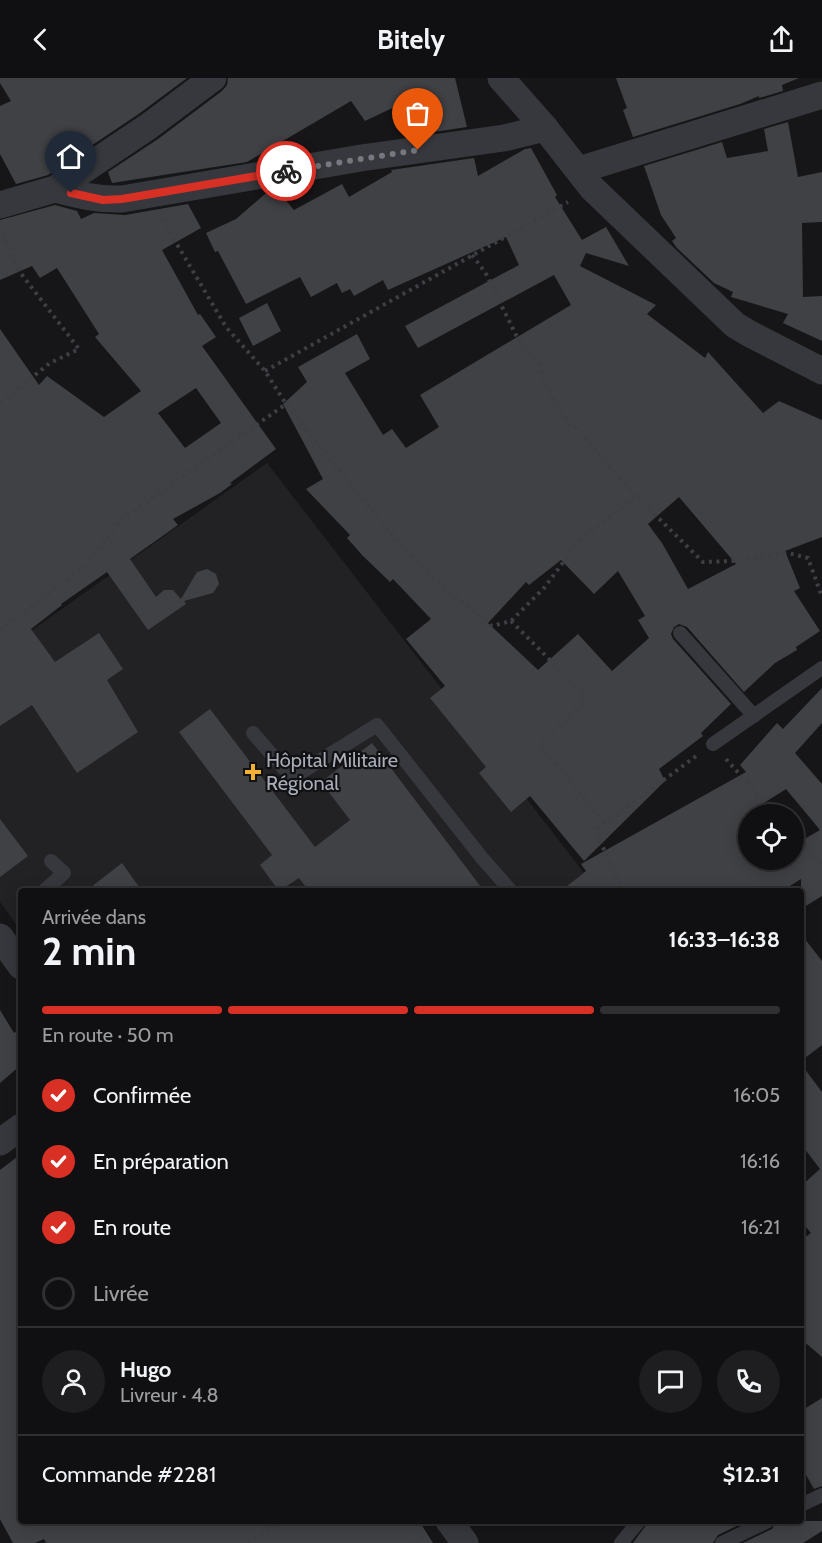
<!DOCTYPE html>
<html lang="fr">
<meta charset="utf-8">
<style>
:root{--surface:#101012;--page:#1e1e20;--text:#f1f3f6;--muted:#9c9d9f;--line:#303032;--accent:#d93025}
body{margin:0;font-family:Cabin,sans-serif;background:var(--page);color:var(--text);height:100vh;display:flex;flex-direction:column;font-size:22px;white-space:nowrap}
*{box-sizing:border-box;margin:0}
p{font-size:20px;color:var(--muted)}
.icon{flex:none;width:33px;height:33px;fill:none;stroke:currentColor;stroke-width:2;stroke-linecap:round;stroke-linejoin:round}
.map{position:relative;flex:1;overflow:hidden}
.details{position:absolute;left:18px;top:810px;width:786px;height:636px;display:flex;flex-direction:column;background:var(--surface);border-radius:6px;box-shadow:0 3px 15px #0003,0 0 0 2px var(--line)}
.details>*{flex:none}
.buttons{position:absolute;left:738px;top:726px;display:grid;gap:12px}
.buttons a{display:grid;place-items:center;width:66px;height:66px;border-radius:50%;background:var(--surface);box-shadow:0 3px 15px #0003,0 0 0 2px var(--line);font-size:30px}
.pin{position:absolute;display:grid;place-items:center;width:51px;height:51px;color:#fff;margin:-62px -26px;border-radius:50% 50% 50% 0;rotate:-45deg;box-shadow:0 0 6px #0007}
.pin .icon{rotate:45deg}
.courier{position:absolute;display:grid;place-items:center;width:60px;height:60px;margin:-30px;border:4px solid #d93025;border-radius:50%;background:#fff;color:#222;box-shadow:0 2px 8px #0007}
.head em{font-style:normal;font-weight:800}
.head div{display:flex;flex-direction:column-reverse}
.head{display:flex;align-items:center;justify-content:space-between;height:102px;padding:0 24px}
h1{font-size:39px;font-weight:800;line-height:45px}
.bar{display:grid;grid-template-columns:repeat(4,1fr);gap:9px 6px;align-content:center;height:72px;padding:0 24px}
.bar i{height:8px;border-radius:4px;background:var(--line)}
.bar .selected{background:var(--accent)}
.bar p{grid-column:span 4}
.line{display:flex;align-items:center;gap:15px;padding:0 24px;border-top:2px solid var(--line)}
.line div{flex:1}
.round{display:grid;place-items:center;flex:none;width:63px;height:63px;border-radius:32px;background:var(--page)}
ol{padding:0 24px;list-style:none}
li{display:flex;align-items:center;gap:18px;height:66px}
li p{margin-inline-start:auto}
li .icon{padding:6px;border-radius:50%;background:var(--accent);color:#fff;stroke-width:4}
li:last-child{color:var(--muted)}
li i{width:33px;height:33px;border:3px solid var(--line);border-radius:50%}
header{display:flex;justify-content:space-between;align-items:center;height:78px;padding:0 24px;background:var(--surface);font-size:27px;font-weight:800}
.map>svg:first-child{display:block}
.built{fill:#222225}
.building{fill:#404145;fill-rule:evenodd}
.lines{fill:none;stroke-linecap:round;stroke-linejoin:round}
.path{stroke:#3d3f44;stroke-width:4;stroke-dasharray:3 4.5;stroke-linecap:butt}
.service{stroke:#37383d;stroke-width:14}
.minor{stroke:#37383d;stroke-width:27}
.done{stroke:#757880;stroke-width:6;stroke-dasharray:0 10.8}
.route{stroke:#d93025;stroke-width:8}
.poi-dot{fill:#f2b134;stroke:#111113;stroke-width:2}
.labels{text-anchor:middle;stroke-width:4.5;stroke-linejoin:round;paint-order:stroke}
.poi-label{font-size:20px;fill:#a8adb8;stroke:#111113;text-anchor:start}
</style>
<header><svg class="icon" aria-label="back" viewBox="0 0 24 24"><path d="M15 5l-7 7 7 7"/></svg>Bitely<svg class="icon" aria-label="share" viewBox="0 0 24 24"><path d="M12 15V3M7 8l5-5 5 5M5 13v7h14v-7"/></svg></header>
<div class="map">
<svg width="822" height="1465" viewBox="0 0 822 1465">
<rect width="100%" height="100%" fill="#161618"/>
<path class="built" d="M267,385L598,813H21V853L0,824V575Z"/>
<g class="building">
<path d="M0,0H187L140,35L48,97L16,106L0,76V28L11,23L0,5Z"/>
<path d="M228,0H455L467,49L420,56L405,24L365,43L351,23L247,84L112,105L108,94L158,61L222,13L227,7Z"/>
<path d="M616,0H799L782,7L783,13L759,20V18L740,26L633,59L623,32L627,30Z"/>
<path d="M788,44L798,99L822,94V144L802,145L803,219L822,218V263L783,245L788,236L731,219L733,214L714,205L677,170L672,163L676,160L661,137L644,88L722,64L727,80L768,73L764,51Z"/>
<path d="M531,70L557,117L555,119L582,162L606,149L629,188L586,175L580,188L656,227L647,236L705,280L708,274L763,335L779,323L822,342V459L785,473L800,510L794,513L820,553L796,569L797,572L775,585L744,614L687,549L679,546L674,549L671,556L673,561L731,626L701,655L703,658L659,691L665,703L584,783L530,718L511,734L479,695L486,689L430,620L445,608L406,561L431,541L393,501L390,504L363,478L347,460L350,457L306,411L323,401L283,326L307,304L298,289L357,256L370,281L345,295L383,357L392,351L406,370L439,349L420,317L571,227L554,197L418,270L405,248L519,187L506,159L388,212L383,202L354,218L350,211L342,215L337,205L311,219L300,199L246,226L218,173L215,174L206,155L236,141L271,111H276L294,132L342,106L349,119L392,94L391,92L474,80L478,98L525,71ZM679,419L736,486L688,511L662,465L648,446ZM561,482L594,516L618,493L645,538L638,542L649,560L612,593L578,556L538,592L488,545L526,504L529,507Z"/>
<path d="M188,126L201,150L162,172L198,237L200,236L216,259L202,268L276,371L230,405L232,406L220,415L173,441L178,447L130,481L156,519L164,512H173L181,521L197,494L207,491L216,496L219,506L213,515L184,523L186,526L148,552L107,494L61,526L62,527L31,551L55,584L99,555L123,591L107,602L138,654L77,695L32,627L0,648V251L39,307L47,298L104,339L141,313L95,259L99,256L57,190L40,200L32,188L0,202V142L55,127L77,133L81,141L94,135L125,137ZM196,310L221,345L185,370L158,335Z"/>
<path d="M267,225L281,253L253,268L239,240Z"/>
<path d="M822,610V645L795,675L822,706V818L801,831V801L782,813H561L586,793L581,786L746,694L740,687L777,645L783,651ZM786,711L820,752L794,767V782H748V735Z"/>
<path d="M210,631L315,769L350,742L321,704L372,665L484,813H309L299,800L279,813L260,787L272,777L179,654Z"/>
<path d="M0,741L28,778L0,799Z"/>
<path d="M122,785L142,813H86Z"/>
<path d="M801,856L822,883V967L801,983Z"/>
<path d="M0,932L14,955L21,950V987L0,1005Z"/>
<path d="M801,986L822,1014V1279L801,1261V1162L811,1155L801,1143V1108L820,1091L801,1066Z"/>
<path d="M21,1076V1443H419L433,1465H46L44,1461L35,1465H13L0,1441V1092Z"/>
<path d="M822,1320V1408L814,1411L801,1388V1333Z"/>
<path d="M649,1443H747L718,1457L713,1465H633Z"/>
<path d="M777,1443H822V1453L803,1465H743L772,1451Z"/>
</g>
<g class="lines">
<g class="path">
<path d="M162,141L226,249L265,293L286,326L318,366L377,439L430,498L492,548L511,543L544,510L580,462L636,418L703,484L733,483L788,475L808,480L822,519"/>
<path d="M472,177L485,194L516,257L539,286L547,311L570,347L578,350L599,377L636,418"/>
<path d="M265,293L568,124"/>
<path d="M0,325L50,285L79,271L19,193L2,154"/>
<path d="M511,543L582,614L583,625L540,666L604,745"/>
<path d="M0,552L85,488L121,442L286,326"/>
<path d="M726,681L775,736"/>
<path d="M794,756L822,787"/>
<path d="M623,813L597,756V751L699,676"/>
<path d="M248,1465L279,1443"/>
<path d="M415,1465L427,1457"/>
</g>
<g class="service">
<path d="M680,555L754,638"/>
<path d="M253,655L292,700L377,647L482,780L511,813"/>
<path d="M713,666L822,590"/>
<path d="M44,813L64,795L51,783"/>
<path d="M801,1427L822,1417"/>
<path d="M621,1465L639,1443"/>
<path d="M722,1465L768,1443"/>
</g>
<g class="minor">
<path d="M501,0L545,50L592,110L735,247L750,256L822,293"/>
<path d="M579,92L822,17"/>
<path d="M55,111C78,117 98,122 122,121L361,80L504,60L545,50"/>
<path d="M0,127L55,111L149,48L213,0"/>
<path d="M0,859L21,888"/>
<path d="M0,1064L21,1049"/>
<path d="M449,1443L465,1465"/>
</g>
</g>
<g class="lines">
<path class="done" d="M286,93L418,72"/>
<path class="route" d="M71,115L103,122L122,121L286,93"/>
</g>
<path class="poi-dot" d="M250 685h6v6h6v6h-6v6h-6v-6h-6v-6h6z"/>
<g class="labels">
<g class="poi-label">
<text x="266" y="689">Hôpital Militaire<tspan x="266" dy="23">Régional</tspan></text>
</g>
</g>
</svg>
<div class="buttons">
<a><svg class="icon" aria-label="locate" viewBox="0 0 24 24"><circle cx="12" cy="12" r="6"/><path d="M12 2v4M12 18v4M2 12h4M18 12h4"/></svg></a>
</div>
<div class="pin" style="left:418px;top:72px;background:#ea580c"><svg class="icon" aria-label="bag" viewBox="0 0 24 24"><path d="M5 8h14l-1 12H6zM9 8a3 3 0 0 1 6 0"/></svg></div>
<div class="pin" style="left:71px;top:115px;background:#1f2937"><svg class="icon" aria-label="home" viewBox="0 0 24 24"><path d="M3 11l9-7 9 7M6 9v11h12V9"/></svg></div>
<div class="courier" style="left:286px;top:93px"><svg class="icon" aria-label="bike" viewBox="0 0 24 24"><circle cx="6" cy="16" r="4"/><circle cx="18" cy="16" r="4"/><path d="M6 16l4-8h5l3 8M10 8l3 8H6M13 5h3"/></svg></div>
<section class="details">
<div class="head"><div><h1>2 min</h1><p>Arrivée dans</p></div><em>16:33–16:38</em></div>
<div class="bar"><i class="selected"></i><i class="selected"></i><i class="selected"></i><i></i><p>En route · 50 m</p></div>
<ol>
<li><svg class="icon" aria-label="check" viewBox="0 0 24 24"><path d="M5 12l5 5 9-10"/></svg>Confirmée<p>16:05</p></li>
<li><svg class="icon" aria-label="check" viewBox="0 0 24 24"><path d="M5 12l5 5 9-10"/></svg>En préparation<p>16:16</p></li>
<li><svg class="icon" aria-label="check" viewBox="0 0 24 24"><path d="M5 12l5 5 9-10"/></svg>En route<p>16:21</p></li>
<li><i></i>Livrée</li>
</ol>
<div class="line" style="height:108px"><a class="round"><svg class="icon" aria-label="person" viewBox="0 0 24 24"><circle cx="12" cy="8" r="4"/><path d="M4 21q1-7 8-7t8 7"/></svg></a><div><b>Hugo</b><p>Livreur · 4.8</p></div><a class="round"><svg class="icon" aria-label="chat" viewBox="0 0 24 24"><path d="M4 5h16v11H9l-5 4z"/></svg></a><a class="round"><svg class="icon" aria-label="phone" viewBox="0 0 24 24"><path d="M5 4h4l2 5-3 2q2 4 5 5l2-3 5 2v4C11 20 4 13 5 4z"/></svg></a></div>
<div class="line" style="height:78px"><div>Commande #2281</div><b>$12.31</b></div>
</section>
</div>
